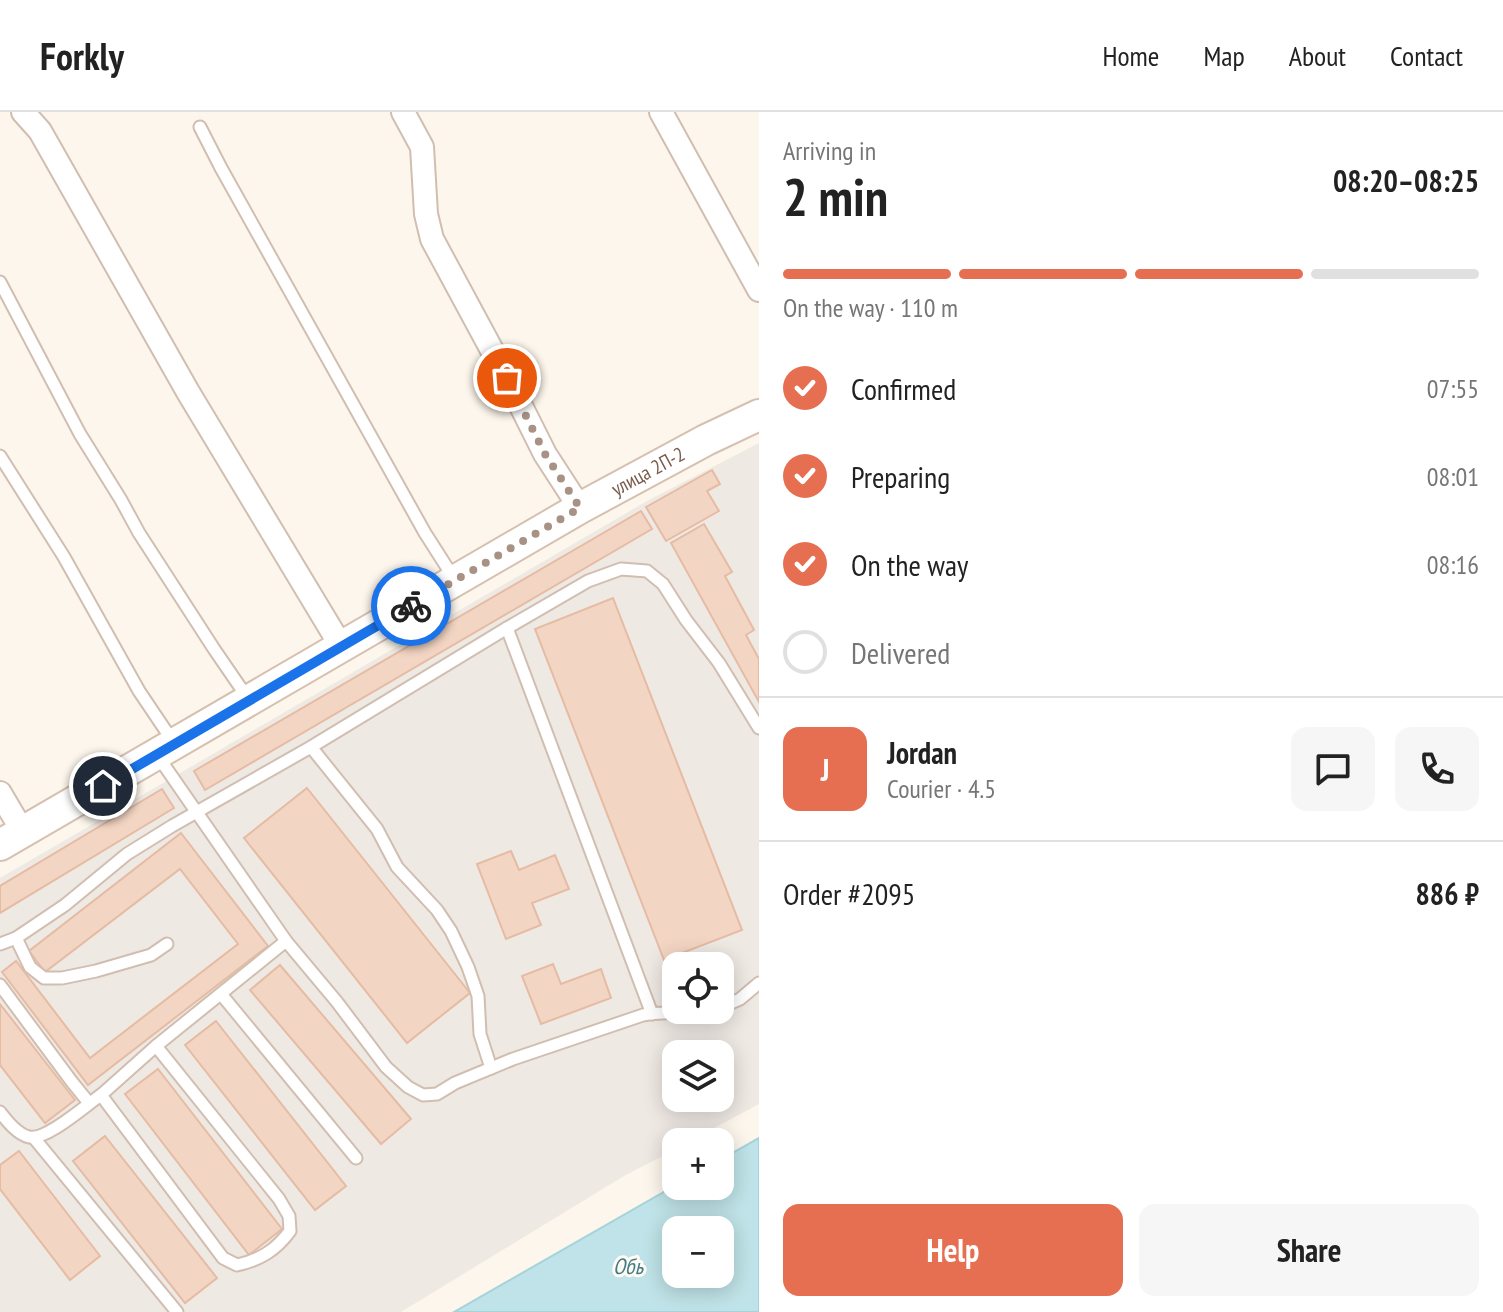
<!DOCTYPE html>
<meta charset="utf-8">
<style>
:root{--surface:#fff;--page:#f6f6f6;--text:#222;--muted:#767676;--line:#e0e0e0;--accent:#e76f51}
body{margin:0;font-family:"PT Sans Narrow",sans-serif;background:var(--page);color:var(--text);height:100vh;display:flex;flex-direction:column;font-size:30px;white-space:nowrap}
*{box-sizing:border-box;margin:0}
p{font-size:26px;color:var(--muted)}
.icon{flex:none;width:44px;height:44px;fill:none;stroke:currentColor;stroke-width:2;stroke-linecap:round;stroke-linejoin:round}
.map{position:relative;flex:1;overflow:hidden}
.sheet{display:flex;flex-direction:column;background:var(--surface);width:744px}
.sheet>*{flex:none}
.buttons{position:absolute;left:662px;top:840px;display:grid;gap:16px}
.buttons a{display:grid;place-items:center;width:72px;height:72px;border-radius:16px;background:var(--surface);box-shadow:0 4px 20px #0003;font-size:40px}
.pin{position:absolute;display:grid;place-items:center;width:68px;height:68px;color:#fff;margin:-34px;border:4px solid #fff;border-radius:50%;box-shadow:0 2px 8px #0007}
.courier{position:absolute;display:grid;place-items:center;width:80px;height:80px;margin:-40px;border:6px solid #1a73e8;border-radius:50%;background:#fff;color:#222;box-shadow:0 2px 10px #0007}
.headline em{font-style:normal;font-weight:600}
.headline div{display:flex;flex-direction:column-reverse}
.headline{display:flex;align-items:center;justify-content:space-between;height:136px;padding:0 24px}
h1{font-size:52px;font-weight:600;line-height:60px}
.bar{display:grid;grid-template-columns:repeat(4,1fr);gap:12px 8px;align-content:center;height:96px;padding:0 24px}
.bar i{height:10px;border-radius:6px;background:var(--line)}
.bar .selected{background:var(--accent)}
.bar p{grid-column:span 4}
.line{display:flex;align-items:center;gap:20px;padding:0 24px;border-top:2px solid var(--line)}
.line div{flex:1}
.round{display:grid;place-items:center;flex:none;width:84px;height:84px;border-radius:16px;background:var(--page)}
ol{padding:0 24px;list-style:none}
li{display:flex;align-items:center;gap:24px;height:88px}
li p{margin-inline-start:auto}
li .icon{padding:8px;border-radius:50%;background:var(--accent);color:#fff;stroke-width:4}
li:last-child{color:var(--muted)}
li i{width:44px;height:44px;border:4px solid var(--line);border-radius:50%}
.button{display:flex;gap:16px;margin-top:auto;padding:16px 24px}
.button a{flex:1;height:92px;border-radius:16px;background:var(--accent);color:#fff;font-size:32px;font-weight:600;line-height:92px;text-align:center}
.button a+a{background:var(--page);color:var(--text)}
header{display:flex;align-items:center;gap:48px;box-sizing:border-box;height:112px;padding:0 40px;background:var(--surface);border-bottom:2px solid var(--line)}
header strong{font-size:38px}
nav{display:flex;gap:44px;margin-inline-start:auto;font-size:28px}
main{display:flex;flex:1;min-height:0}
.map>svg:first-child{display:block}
.industrial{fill:#efe9e4;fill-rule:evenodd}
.water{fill:#bfe3e8;stroke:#a5d3da;stroke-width:2;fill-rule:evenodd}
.building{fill:#f3d5c3;stroke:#e6bba3;stroke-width:2}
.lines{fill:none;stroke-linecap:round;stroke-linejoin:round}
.service-casing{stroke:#d1beb0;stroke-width:15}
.minor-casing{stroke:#d1beb0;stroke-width:26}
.secondary-casing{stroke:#d6c0b0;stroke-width:34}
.service{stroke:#fff;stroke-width:11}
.minor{stroke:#fff;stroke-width:22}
.secondary{stroke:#fff;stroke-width:30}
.done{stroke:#a89285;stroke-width:8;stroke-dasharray:0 14.4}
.route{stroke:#1a73e8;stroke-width:10}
.labels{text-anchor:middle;stroke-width:6;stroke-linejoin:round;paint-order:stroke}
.street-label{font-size:20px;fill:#7a5c4d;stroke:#fffaf3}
.water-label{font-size:22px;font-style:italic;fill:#437c86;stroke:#fffaf3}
</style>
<header>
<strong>Forkly</strong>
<nav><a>Home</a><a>Map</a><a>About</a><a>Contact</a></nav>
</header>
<main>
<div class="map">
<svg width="759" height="1200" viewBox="0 0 759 1200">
<rect width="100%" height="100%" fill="#fdf6ec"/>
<path class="industrial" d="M759,331V992L688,1030H676V1037L624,1064L401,1200H0V766L647,389ZM676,854H720V898H676ZM676,942H720V986H676Z"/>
<path class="water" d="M759,1026V1200H454L676,1073L720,1074V1048ZM676,1118H720V1162H676Z"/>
<g class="building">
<path d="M712,358L720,372L707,379L719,399L666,429L646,395Z"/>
<path d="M641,399L652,417L205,678L194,659Z"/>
<path d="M704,412L732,460L725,464L754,518L746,523L759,547V590L671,431Z"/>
<path d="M613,486L742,818L664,848L535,517Z"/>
<path d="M307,676L470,881L407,931L244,726Z"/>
<path d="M162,677L174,696L0,801V774Z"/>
<path d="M181,721L268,834L88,973L2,860L16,849L90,946L238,832L180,757L45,860L29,839Z"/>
<path d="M511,739L519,758L555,743L569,777L532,791L541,813L506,827L477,752Z"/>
<path d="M553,852L561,872L601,857L611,886L541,912L522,864Z"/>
<path d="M280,853L411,1007L381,1032L250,878Z"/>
<path d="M0,892L75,988L45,1011L0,953Z"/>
<path d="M216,909L346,1074L315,1098L185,933Z"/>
<path d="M158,957L282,1117L249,1143L125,982Z"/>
<path d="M105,1024L217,1166L185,1191L73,1049Z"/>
<path d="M19,1039L100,1144L70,1168L0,1077V1053Z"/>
</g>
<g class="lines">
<g class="service-casing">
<g id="service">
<path d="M200,15L221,56L425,421L455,468"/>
<path d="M0,170L80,322L121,388L139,421L214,537L249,588"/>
<path d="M0,344L64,445L139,579L174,631"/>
<path d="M507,516L652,902"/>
<path d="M311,635L377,717L397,755L437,798L451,819L468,855L478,884L480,922L491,956"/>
<path d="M157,643L286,829L337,890L386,955L408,975L423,983L437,982L455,971L513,947L643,903C649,902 656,901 663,901C680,900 698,904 715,898"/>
<path d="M16,826L30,855L44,866H62L96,859L151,843L167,832"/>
<path d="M0,832L16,826L65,793L127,742L172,714L311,635L507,516L588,469L621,457L647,459L663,472L686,508L719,551L759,616"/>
<path d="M0,873L72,970L89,991"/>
<path d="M221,882L356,1046"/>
<path d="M720,896L740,887L759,871"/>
<path d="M101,983L156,934"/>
<path d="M0,1000C7,1009 17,1022 29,1025C46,1029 86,993 101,983L223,1146L237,1153C260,1148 276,1138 290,1119L289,1104L279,1087L156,934L286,829"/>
<path d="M34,1026L177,1200"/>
</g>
</g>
<g class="minor-casing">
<g id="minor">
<path d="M23,0L40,19L188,280L341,534"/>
<path d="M403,0L422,35L426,102L432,127L507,266L545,342L580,396"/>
<path d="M661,0L759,178"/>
<path d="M0,681L23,720"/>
</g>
</g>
<g class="secondary-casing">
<g id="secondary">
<path id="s1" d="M0,733L580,396L706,328L759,303"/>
</g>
</g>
<use href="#service" class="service"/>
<use href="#minor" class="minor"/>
<use href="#secondary" class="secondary"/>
</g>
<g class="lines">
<path class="done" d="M411,494L580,396L545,342L507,266"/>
<path class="route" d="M103,674L411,494"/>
</g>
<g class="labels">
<g class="street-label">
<text dy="7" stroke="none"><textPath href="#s1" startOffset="748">улица 2П-2</textPath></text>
</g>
<g class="water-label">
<text x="628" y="1162">Обь</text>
</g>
</g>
</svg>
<div class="buttons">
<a><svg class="icon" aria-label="locate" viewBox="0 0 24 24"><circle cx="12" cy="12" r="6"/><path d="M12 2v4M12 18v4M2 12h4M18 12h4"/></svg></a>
<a><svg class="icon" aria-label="layers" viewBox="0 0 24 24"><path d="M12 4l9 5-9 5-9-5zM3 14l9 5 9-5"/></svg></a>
<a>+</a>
<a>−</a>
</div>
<div class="pin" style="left:507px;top:266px;background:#ea580c"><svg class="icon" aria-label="bag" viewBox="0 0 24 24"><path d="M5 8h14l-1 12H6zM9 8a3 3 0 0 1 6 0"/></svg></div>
<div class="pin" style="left:103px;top:674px;background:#1f2937"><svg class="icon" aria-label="home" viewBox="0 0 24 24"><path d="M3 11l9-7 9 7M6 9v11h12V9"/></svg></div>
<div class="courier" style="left:411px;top:494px"><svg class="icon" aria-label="bike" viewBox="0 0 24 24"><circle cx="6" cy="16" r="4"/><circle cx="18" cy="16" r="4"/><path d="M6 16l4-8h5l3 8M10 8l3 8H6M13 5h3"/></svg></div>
</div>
<section class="sheet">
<div class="headline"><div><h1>2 min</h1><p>Arriving in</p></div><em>08:20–08:25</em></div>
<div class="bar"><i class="selected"></i><i class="selected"></i><i class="selected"></i><i></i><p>On the way · 110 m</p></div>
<ol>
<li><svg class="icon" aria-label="check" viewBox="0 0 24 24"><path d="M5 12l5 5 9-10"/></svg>Confirmed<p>07:55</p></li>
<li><svg class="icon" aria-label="check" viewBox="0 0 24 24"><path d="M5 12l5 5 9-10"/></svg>Preparing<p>08:01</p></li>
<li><svg class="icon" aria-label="check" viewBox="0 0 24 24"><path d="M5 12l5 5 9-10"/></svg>On the way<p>08:16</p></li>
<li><i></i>Delivered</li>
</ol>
<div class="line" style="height:144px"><b class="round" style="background:var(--accent);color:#fff">J</b><div><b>Jordan</b><p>Courier · 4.5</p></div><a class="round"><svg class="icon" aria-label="chat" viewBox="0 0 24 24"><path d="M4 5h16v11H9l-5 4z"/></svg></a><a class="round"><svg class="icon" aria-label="phone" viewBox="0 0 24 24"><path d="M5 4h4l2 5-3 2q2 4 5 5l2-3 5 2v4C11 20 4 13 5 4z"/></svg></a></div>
<div class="line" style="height:104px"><div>Order #2095</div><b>886 ₽</b></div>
<div class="button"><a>Help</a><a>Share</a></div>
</section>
</main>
